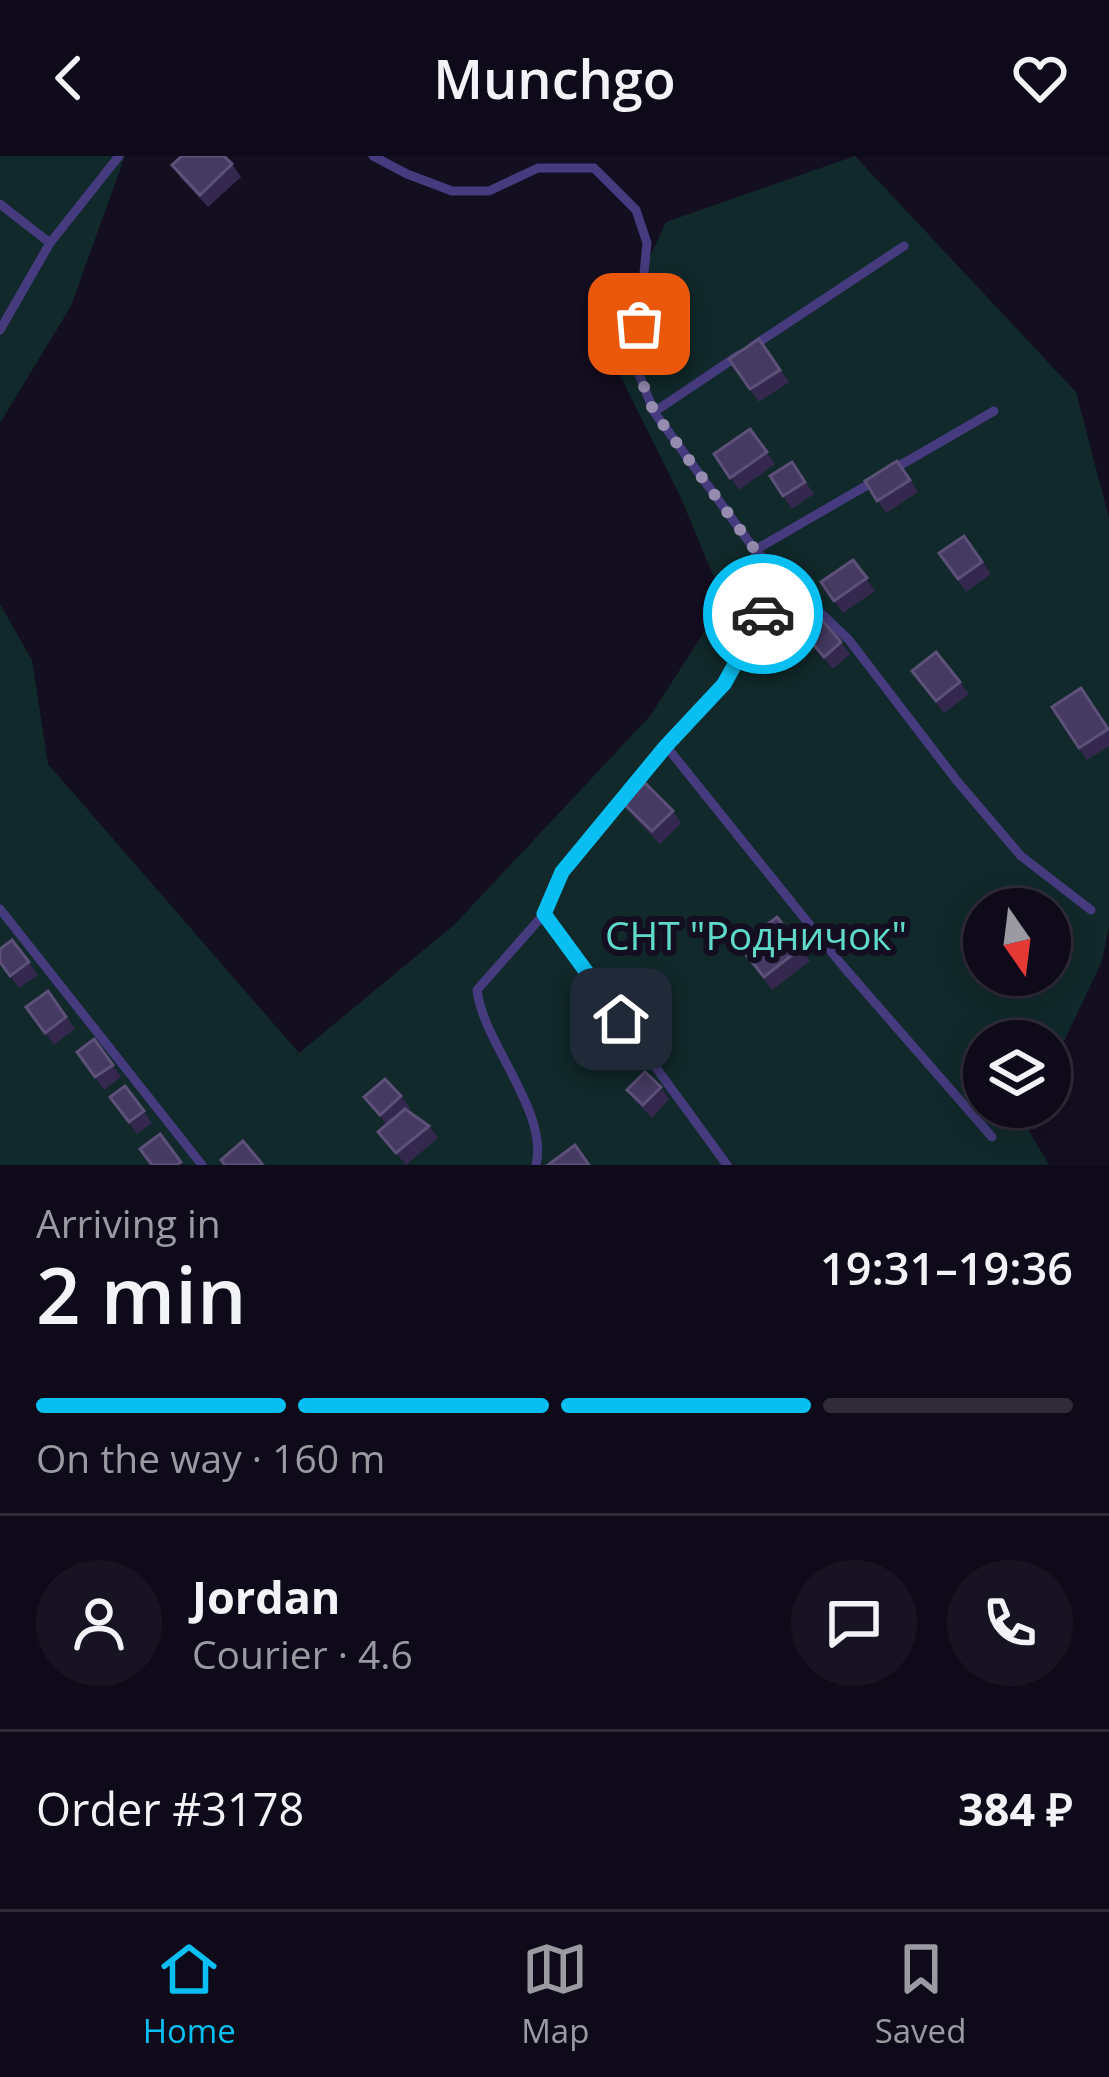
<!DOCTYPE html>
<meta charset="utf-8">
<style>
:root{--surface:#0f0a19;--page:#181322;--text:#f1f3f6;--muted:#9b9aa2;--line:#2f2b38;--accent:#09bff1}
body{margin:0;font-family:"Open Sans",sans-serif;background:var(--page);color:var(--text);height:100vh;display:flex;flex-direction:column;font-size:45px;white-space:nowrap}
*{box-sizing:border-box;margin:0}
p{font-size:39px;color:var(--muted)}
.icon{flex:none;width:66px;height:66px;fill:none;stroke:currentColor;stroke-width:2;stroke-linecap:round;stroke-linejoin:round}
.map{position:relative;height:1009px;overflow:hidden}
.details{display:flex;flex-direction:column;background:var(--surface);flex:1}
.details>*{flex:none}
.needle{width:78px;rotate:166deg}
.controls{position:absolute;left:963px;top:732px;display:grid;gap:24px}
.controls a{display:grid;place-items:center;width:108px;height:108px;border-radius:50%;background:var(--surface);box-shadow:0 6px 30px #0003,0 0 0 3px var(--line);font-size:60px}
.pin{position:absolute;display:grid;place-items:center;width:102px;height:102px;color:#fff;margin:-51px;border-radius:24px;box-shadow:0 6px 18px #0006}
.courier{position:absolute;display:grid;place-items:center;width:120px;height:120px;margin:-60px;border:9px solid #09bff1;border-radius:50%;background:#fff;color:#222;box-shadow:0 3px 15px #0007}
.summary em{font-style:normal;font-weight:600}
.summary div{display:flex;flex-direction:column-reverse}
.summary{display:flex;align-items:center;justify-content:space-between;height:204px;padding:0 36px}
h1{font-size:78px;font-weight:600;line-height:90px}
.bar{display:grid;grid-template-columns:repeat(4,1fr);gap:18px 12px;align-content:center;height:144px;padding:0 36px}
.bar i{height:15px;border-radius:9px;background:var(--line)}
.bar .on{background:var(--accent)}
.bar p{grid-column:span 4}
.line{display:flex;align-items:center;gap:30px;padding:0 36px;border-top:3px solid var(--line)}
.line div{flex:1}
.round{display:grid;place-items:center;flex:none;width:126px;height:126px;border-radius:63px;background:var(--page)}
header{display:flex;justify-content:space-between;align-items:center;height:156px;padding:0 36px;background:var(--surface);font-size:54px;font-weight:600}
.tab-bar{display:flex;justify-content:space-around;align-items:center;height:168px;border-top:3px solid var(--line);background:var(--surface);font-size:33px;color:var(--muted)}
.tab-bar a{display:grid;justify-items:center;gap:6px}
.tab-bar .on{color:var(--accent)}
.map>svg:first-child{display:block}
.green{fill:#11292b;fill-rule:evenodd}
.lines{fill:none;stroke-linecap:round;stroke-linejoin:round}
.lane{stroke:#453b7e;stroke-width:9}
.wall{fill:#34284e}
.building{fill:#453a61;stroke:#5d5179;stroke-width:3}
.done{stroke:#958cb0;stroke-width:12;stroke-dasharray:0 21.6}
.route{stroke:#09bff1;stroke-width:15}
.labels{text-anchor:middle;stroke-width:12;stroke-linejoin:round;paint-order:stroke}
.park-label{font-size:39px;fill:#5fdaca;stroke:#140e21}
</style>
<header><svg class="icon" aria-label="back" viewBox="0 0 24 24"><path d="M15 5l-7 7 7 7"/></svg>Munchgo<svg class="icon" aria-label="heart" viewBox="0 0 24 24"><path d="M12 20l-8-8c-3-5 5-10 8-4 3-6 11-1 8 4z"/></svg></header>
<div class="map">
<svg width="1109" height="1009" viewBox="0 0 1109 1009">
<rect width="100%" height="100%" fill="#140e21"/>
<g class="green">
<path d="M0,0H125L71,150L0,267Z"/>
<path d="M855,0L1076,236L1109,362V770L1102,805L1050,915V885H984V951H1033L1025,968L1049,1009H0V448L32,504L48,608L299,897L454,769L650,560L724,445L680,340L607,193L666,66ZM984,753H1050V819H984Z"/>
</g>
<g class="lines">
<g class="lane">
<path d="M373,0L407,18L452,35H489L538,12H594L636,54L647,87L635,208L654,256L755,394L764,459L724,528L666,590L562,716L544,758L477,834C483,887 549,955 536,1009"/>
<path d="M0,48L50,87"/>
<path d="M0,174L50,87L119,0"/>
<path d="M753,190L904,90"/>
<path d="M654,256L739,199"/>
<path d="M892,314L994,255"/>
<path d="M878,323L755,394L849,484L957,625L1021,700L1091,754"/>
<path d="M666,590L842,809L992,981"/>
<path d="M0,753L202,1009"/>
<path d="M544,758L727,1009"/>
</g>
</g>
<g class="wall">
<path d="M232,8L241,21L208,51L181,22L172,9Z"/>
<path d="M759,183L789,226L759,246L729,203Z"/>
<path d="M750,273L775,308L739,334L714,298Z"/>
<path d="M897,305L918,336L886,357L865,325Z"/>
<path d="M792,306L814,338L792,353L770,320Z"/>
<path d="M964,380L991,418L966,436L939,397Z"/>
<path d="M853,404L875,435L843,457L821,426Z"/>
<path d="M806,480L841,486L850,498L833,513Z"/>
<path d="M912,515L960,526L969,538L944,557Z"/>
<path d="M1081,532L1109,574V590L1087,604L1052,551Z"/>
<path d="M624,648L673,655L681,667L660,688L633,660Z"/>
<path d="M777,761L810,805L772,834L739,790Z"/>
<path d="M12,784L38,819L19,832L0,806Z"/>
<path d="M48,835L75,873L54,889L26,851Z"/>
<path d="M94,883L121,921L104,934L77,896Z"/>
<path d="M125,930L152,967L137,978L110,941Z"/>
<path d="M661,931L669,943L652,962L636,946L627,934Z"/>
<path d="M401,940L410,952L407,955L429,970L438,982L406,1009L378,976L387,969L364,941Z"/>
</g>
<g class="building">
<path d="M182,0H224L232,8L200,39L172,9Z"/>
<path d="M759,183L780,214L750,233L729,203Z"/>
<path d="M750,273L767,296L730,322L714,298Z"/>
<path d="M897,305L910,324L877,345L865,325Z"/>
<path d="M792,306L805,326L783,340L770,320Z"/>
<path d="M964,380L982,406L958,423L939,397Z"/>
<path d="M853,404L867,422L834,445L821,426Z"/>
<path d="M823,465L841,486L824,501L806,480Z"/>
<path d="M936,496L960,526L936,545L912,515Z"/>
<path d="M1081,532L1108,573L1079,592L1052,551Z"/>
<path d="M645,627L673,655L652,675L624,648Z"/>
<path d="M777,761L801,792L764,821L739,790Z"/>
<path d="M12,784L29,806L10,820L0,806V793Z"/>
<path d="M48,835L66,861L45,877L26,851Z"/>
<path d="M94,883L113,909L95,921L77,896Z"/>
<path d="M645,916L661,931L643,949L627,934Z"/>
<path d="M385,923L401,940L380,959L364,941Z"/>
<path d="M125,930L144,955L129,966L110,941Z"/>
<path d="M405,953L429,970L396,997L378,976Z"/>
<path d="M160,978L181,1006L176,1009H152L140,993Z"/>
<path d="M243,985L263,1009H225L221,1004Z"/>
<path d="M575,989L589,1009H548Z"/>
</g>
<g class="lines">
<path class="done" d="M639,168L635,208L654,256L755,394L763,458"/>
<path class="route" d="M621,863L544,758L562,716L666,590L724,528L763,458"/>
</g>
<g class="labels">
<g class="park-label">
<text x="756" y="794">СНТ "Родничок"</text>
</g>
</g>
</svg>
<div class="controls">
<a><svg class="needle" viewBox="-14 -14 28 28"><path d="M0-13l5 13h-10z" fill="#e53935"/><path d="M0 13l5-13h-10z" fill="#9b9aa2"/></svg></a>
<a><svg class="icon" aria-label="layers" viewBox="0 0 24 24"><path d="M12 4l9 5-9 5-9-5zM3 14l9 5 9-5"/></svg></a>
</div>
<div class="pin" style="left:639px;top:168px;background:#ea580c"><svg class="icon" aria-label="bag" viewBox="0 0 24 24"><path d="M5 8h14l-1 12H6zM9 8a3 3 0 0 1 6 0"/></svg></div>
<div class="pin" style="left:621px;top:863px;background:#1f2937"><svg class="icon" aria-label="home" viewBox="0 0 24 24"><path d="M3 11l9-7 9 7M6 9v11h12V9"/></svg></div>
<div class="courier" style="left:763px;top:458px"><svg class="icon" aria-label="car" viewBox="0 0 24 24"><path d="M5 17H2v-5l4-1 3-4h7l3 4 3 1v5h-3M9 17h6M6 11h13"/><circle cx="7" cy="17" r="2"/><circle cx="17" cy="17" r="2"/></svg></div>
</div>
<section class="details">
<div class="summary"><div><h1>2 min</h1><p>Arriving in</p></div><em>19:31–19:36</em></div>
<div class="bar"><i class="on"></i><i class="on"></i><i class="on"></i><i></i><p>On the way · 160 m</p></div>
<div class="line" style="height:216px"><a class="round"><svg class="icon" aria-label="person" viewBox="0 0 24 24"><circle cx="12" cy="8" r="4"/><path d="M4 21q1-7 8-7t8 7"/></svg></a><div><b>Jordan</b><p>Courier · 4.6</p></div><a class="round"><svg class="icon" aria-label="chat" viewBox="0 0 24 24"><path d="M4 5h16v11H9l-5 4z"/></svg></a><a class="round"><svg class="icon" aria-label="phone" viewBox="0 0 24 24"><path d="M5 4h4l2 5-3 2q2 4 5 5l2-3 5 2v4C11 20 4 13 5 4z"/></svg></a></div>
<div class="line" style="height:156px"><div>Order #3178</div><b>384 ₽</b></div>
</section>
<nav class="tab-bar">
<a class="on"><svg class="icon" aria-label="home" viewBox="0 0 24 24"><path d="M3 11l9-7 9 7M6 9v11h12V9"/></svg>Home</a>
<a><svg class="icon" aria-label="map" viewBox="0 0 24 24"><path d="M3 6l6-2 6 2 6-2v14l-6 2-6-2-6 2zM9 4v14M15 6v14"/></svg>Map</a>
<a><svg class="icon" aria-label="saved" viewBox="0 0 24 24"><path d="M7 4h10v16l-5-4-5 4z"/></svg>Saved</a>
</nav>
